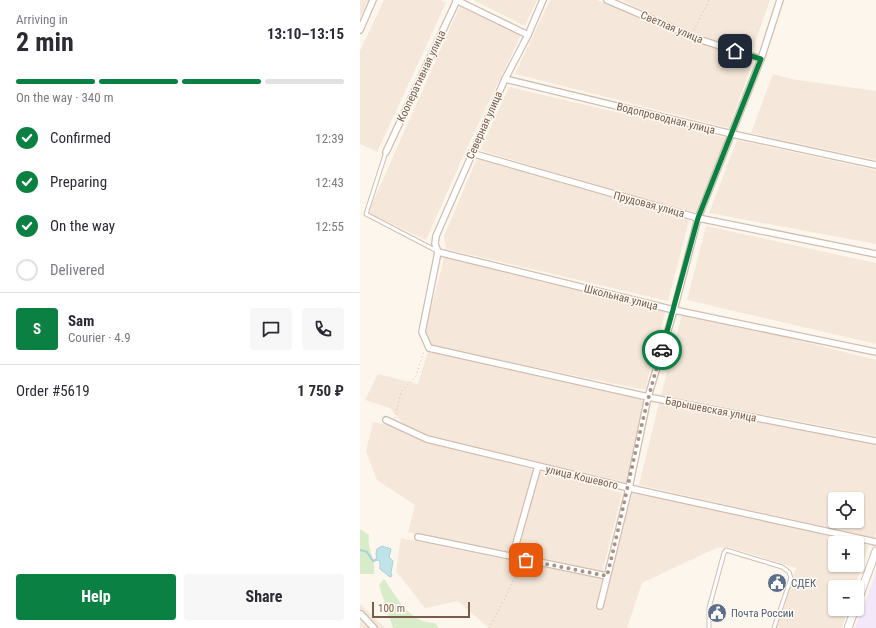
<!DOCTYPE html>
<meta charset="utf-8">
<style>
:root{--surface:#fff;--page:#f7f7f7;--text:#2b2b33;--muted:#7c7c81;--line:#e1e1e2;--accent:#0b8043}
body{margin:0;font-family:"Roboto Condensed",sans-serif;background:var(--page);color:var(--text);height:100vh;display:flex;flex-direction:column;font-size:15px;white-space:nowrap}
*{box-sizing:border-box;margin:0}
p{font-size:13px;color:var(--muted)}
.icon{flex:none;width:22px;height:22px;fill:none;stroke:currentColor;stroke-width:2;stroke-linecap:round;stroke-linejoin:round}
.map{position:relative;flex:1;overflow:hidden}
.drawer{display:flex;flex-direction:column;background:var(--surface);width:360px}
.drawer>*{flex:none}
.controls{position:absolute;left:468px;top:492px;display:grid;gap:8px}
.controls a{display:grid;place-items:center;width:36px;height:36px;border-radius:4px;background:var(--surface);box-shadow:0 1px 3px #0004;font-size:20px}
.scale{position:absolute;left:12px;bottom:10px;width:98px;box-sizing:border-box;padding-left:4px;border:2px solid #7a5c4d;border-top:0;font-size:11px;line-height:14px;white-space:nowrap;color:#7a5c4d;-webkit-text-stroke:3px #fffaf3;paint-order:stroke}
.pin{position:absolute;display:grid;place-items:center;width:34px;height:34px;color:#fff;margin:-17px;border-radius:8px;box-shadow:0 2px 6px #0006}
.courier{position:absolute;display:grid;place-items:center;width:40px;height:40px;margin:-20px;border:3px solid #0b8043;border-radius:50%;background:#fff;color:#222;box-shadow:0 1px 5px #0007}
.summary em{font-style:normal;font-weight:700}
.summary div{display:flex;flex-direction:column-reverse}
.summary{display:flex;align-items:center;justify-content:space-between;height:68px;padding:0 16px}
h1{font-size:26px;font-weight:700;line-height:30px}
.bar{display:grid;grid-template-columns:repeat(4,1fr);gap:6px 4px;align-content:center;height:48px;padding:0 16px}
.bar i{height:5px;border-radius:3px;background:var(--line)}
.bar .on{background:var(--accent)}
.bar p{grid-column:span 4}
.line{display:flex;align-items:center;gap:10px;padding:0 16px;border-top:1px solid var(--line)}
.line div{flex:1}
.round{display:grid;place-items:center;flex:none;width:42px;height:42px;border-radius:4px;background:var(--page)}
ol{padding:0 16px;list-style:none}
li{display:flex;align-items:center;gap:12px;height:44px}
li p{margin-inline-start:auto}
li .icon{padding:4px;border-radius:50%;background:var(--accent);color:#fff;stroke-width:4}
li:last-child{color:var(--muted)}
li i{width:22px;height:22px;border:2px solid var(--line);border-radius:50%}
.button{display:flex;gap:8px;margin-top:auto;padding:8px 16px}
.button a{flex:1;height:46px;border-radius:4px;background:var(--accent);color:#fff;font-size:16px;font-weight:700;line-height:46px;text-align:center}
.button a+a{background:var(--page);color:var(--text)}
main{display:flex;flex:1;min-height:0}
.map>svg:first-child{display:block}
.residential{fill:#f5e8da;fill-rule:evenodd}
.education{fill:#f3e8fa}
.green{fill:#d8ecc9}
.water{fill:#bfe3e8;stroke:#a5d3da}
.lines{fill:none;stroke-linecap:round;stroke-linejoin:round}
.stream{stroke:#a5d3da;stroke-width:2}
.service-casing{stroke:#d1beb0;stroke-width:5}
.minor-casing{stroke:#d1beb0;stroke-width:8}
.tertiary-casing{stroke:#d1beb0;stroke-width:9}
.path{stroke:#d9b8a5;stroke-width:1;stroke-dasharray:1 3;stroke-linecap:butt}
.service{stroke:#fff;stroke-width:3}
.minor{stroke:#fff;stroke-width:5.5}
.tertiary{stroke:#fff;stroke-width:7}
.done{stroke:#a89285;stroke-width:4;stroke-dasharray:0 7.2}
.route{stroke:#0b8043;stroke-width:5}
.labels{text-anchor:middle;stroke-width:3;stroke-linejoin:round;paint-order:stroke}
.street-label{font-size:11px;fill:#7a5c4d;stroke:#fffaf3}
.service-label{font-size:11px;fill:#4e5e75;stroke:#fffaf3;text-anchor:start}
</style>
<main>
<section class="drawer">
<div class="summary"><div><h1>2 min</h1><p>Arriving in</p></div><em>13:10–13:15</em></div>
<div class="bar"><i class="on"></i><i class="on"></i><i class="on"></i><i></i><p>On the way · 340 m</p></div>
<ol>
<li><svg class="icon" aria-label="check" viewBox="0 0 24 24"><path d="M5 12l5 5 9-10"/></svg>Confirmed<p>12:39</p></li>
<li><svg class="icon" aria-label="check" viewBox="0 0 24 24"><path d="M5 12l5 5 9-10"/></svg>Preparing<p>12:43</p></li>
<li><svg class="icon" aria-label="check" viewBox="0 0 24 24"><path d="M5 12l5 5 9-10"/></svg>On the way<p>12:55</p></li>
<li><i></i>Delivered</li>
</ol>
<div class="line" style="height:72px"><b class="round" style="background:var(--accent);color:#fff">S</b><div><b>Sam</b><p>Courier · 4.9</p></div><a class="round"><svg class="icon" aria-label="chat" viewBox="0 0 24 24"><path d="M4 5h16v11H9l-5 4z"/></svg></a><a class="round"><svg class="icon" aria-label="phone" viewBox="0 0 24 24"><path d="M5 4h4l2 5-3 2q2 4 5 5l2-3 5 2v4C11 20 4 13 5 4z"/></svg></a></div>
<div class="line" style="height:52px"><div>Order #5619</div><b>1 750 ₽</b></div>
<div class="button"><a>Help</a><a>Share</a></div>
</section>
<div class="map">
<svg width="516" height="628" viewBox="0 0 516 628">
<rect width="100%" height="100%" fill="#fdf6ec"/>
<g class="residential">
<path d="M0,0H8L0,18Z"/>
<path d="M24,0H80L86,3L17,152L0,144V51Z"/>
<path d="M113,0H177L165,26Z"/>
<path d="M190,0H237L336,41L394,58L369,128L155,74Z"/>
<path d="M261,0H410L392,51L338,37Z"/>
<path d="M100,6L161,35L106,150L66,240L8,213Z"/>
<path d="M413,74L431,79L516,91V160L391,133Z"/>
<path d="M149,87L367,138L335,212L289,202L120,150Z"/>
<path d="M377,140L516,170V244L349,213Z"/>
<path d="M118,156L288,208L330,217L308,301L86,249L84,236Z"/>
<path d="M346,226L516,263V344L327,300Z"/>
<path d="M85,255L306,309L285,390L71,346L65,331Z"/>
<path d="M323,311L516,360V436L301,395Z"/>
<path d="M68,351L292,398L273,484L67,436L47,428L30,408L5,400L18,374L58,384Z"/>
<path d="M300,399L516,443V533L514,538L279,485ZM475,499H497V521H475Z"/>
<path d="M13,422L40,428L66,441L174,470L155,544L150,554L48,532L55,505L17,480L6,451Z"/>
<path d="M179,471L262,493L242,573L157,556Z"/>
<path d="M273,490L509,545L495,587H475V609H488L482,628H415L436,568L368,547L356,548L282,583L267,628H129L98,601L65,608L36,571L41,538L159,562L245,577L237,608L242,609ZM475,543H497V565H475Z"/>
<path d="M0,604L25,628H0Z"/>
</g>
<path class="education" d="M516,574V628H495L516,573Z"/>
<g class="green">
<path d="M0,529L9,535C7,552 16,557 14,574H0Z"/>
<path d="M24,579C37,597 49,623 75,623L79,628H33L19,585Z"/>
</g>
<path class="water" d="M22,546L31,549L29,557L33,561L31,573L32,576L30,577L20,569V562L18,560L13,561L17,558L16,554L17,549Z"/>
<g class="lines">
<path class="stream" d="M0,550L7,552L13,561L16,560"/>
<g class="service-casing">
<g id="service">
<path d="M26,152L6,214L77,251"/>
<path d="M349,628V608L364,553L366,550L422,567L429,572L431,578L414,628"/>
</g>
</g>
<g class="minor-casing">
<g id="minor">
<path d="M96,0L168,35"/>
<path d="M247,0L338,39L401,59"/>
<path d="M0,30L13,0"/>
<path d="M145,79L372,134L516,165"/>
<path d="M26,152L97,0"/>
<path d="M111,153L338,218L516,254"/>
<path d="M78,252L62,332L69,348L288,397L516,441"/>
<path d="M78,252L314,310L516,352"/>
<path d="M78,252L75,244L76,236L145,79L168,35L183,0"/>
<path d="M26,420L67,439L269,488L516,542"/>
<path d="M58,537L247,576"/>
<path d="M152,558L178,466"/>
<path d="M240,606L269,488L288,397L314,310L338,218L401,59L420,0"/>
<path d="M1,614L14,628"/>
</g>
</g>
<g class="tertiary-casing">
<g id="tertiary">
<path d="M497,603L516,551"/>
<path d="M488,628L495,609"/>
</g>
</g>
<g class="path">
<path d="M334,30L349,0"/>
<path d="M35,418L41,392L56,376L64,351"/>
<path d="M129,628L145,598L157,571L154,564"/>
</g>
<use href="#service" class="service"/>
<use href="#minor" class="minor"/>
<use href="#tertiary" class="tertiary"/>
</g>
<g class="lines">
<path class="done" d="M166,560L247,576C266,501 279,424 302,350"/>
<path class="route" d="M302,350L338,218L401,59L375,51"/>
</g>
<defs>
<g id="civic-disc" transform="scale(1)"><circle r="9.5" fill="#5c6f8a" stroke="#fffaf3"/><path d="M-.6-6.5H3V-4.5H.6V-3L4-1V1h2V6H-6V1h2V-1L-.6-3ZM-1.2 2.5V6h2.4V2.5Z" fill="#fff"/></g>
</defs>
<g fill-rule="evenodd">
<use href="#civic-disc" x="417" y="583"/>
<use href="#civic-disc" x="357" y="613"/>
</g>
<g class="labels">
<g class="street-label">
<text transform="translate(312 27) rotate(23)" y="4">Светлая улица</text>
<text transform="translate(61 76) rotate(-65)" y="4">Кооперативная улица</text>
<text transform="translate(306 118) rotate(14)" y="4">Водопроводная улица</text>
<text transform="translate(124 125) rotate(-66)" y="4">Северная улица</text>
<text transform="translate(289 204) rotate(15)" y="4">Прудовая улица</text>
<text transform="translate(261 297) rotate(14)" y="4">Школьная улица</text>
<text transform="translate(351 409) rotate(11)" y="4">Барышевская улица</text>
<text transform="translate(222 477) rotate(13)" y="4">улица Кошевого</text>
</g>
<g class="service-label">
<text x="431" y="587">СДЕК</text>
<text x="371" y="617">Почта России</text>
</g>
</g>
</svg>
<div class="controls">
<a><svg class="icon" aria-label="locate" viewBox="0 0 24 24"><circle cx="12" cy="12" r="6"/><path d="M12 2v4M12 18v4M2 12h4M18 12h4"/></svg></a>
<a>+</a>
<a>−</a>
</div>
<div class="scale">100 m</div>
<div class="pin" style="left:166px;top:560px;background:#ea580c"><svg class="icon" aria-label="bag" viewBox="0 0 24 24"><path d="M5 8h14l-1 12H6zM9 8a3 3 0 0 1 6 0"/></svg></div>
<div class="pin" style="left:375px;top:51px;background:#1f2937"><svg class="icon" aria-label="home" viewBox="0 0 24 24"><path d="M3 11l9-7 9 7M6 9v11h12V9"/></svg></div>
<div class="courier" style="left:302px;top:350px"><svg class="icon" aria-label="car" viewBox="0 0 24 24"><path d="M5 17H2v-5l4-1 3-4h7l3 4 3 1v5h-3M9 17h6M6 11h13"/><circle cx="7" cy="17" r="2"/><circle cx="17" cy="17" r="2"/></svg></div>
</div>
</main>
